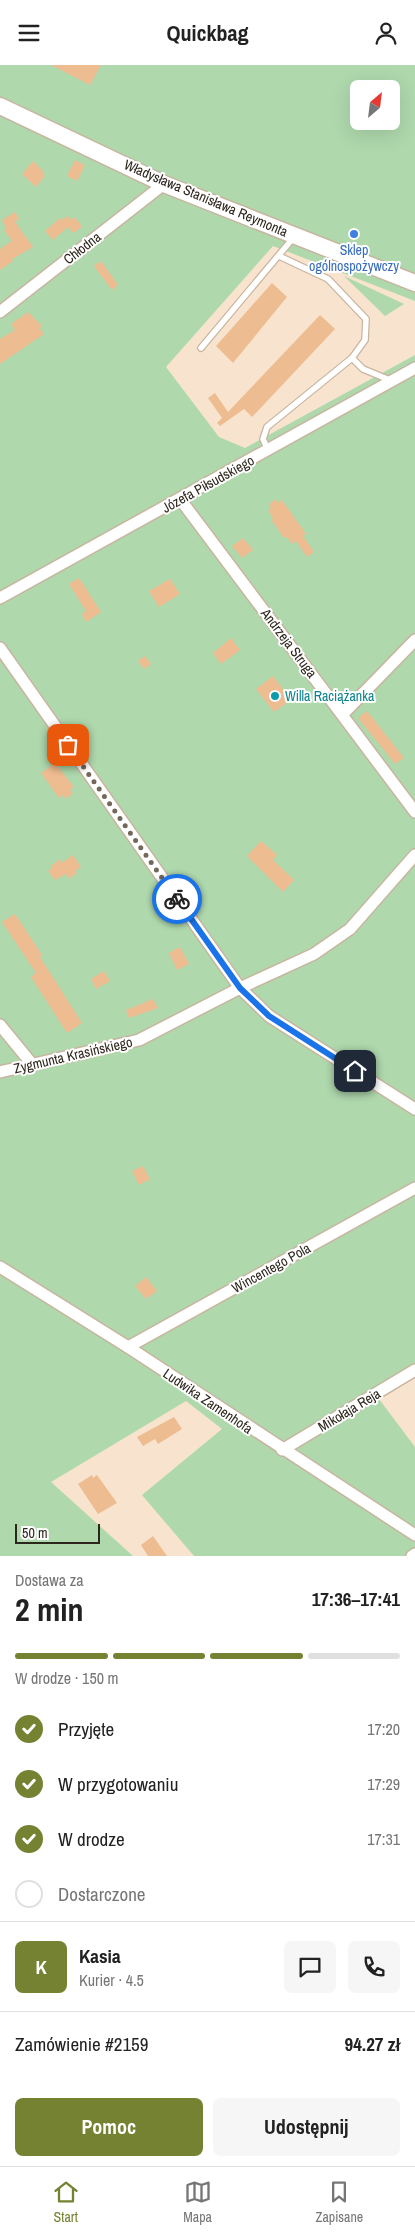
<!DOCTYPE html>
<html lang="pl">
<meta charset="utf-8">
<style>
:root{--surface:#fff;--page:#f6f6f6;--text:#222;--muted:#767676;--line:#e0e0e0;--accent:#748231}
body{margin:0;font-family:"Archivo Narrow",sans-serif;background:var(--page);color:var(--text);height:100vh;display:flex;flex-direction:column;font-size:19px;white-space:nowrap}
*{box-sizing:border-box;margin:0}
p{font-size:16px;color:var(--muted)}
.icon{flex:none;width:28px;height:28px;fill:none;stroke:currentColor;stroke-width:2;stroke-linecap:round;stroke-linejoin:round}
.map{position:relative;height:1491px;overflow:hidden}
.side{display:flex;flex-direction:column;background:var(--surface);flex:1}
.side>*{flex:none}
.needle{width:32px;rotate:28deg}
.tools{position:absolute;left:350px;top:15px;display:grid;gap:10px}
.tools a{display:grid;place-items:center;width:50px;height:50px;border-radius:8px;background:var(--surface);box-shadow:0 5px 20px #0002;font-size:25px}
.scale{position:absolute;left:15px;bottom:12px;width:85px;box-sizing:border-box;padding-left:5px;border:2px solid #2d261d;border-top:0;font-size:14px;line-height:18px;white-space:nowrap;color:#2d261d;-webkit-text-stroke:4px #fff;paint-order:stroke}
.pin{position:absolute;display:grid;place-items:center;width:42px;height:42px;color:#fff;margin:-21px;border-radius:10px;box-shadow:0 2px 8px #0006}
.courier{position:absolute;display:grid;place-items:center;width:50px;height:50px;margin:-25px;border:4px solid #1a73e8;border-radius:50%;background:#fff;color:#222;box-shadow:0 1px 6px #0007}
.overview em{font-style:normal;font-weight:700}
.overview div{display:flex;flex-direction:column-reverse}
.overview{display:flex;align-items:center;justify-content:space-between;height:85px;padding:0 15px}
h1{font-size:32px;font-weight:700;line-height:38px}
.bar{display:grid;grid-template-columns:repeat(4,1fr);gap:8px 5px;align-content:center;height:60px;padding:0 15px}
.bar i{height:6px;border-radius:4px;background:var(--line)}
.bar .current{background:var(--accent)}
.bar p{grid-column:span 4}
.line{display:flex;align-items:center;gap:12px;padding:0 15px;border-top:1px solid var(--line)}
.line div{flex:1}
.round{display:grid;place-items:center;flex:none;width:52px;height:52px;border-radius:8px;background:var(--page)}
ol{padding:0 15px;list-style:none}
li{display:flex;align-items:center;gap:15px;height:55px}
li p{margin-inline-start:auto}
li .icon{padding:5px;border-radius:50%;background:var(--accent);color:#fff;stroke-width:4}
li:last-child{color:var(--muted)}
li i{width:28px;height:28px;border:2px solid var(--line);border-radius:50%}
.button{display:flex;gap:10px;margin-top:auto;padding:10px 15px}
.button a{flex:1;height:58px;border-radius:8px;background:var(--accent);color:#fff;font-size:20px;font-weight:700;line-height:58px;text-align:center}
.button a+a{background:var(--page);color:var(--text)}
header{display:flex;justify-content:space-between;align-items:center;height:65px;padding:0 15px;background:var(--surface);font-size:22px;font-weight:700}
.menu{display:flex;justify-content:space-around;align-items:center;height:70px;border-top:1px solid var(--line);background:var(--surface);font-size:14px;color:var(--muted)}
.menu a{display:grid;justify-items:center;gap:2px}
.menu .current{color:var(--accent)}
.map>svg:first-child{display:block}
.green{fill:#afd8ad;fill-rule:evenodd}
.building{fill:#edbc91}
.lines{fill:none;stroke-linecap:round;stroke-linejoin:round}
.lane-casing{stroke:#c8b5a0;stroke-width:8}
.street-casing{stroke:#c8b5a0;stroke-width:14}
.secondary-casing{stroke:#c8b5a0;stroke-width:19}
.lane{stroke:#fff;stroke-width:5.5}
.street{stroke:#fff;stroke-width:11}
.secondary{stroke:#fff;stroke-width:16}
.done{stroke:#74685b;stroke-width:5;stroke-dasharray:0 9}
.route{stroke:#1a73e8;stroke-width:6}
.shop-dot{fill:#3f7fe0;stroke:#fff;stroke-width:2}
.culture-dot{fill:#0f9aa8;stroke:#fff;stroke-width:2}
.labels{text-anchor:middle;stroke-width:4;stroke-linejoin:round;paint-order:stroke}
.street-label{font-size:14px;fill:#2d261d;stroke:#fff}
.shop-label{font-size:14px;fill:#366cbe;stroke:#fff}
.culture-label{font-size:14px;fill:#0d838f;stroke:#fff;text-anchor:start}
</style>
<header><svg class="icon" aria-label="menu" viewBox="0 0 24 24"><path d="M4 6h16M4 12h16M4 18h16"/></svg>Quickbag<svg class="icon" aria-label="person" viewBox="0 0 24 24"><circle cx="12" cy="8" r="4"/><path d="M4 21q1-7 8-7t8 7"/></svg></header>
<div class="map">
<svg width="415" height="1491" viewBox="0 0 415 1491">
<rect width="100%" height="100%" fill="#f8e4ce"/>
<g class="green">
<path d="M0,0H415V236L273,181L166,302L219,372L245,383L415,290V1312L379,1334L415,1382V1491H194L142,1430L222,1364L186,1336L51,1417L133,1491H0ZM359,24H391V56H359Z"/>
<path d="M344,211L404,239L385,251Z"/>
</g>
<g class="building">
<path d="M51,0H101L90,20Z"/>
<path d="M75,95L85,100L77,116L67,111Z"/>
<path d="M33,96L44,107L43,109L45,111L36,122L22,109Z"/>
<path d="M15,147L19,154L15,157L33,182L12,194L13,196L0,205V184L12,176L4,165L6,163L2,155Z"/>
<path d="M68,151L71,155L75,152L82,162L73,168L68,162L53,175L45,166L60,153L62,155Z"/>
<path d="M101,196L118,220L112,225L94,201Z"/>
<path d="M272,218L287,232L233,298L216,281Z"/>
<path d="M28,247L42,261L39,263L44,269L0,299V274L15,265L11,259Z"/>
<path d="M320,250L335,264L252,352L244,344L220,361L217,358L222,353L208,333L215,328L228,347Z"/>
<path d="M276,434L278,438L282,435L306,469L303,471L314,487L307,492L296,476L292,479L287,472L284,473L271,454L273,453L268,445L271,443L269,439Z"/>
<path d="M243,473L253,485L242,493L232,481Z"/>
<path d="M79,513L101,547L86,557L82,549L86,546L69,519Z"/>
<path d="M170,514L180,529L159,542L149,526Z"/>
<path d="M231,573L240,585L221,599L213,588Z"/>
<path d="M145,591L151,599L144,604L138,596Z"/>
<path d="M273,611L291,635L274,647L256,624Z"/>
<path d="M367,646L404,693L395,699L358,653Z"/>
<path d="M55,698L74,722L70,725L73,728L66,734L63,730L59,733L41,708Z"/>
<path d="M261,776L277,790L273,795L294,815L283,827L247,791Z"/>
<path d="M73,790L81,802L75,806L77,808L69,814L66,809L55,815L48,806L52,803L51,801L60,794L62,798Z"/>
<path d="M15,849L42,890L40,892L82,958L67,968L31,912L36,908L2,857Z"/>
<path d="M180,882L189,899L177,905L169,888Z"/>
<path d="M104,906L110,916L96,924L91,914Z"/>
<path d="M153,934L158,943L129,953L126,945Z"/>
<path d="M143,1101L150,1114L139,1120L132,1106Z"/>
<path d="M146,1212L157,1226L146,1234L135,1221Z"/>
<path d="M174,1352L182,1364L158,1379L155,1374L143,1381L137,1372Z"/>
<path d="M92,1410L93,1413L97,1410L117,1438L98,1449L78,1419Z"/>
<path d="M153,1471L167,1491H148L141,1480Z"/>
</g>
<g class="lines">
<g class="lane-casing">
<g id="lane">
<path d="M279,191L328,214L366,254L365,275L352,293L363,304L392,316"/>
<path d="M201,283L294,172"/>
<path d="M268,385L263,374L267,362L352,293"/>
</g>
</g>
<g class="street-casing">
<g id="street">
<path d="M0,247L164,119"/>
<path d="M180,434L415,747"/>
<path d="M0,533L415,303"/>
<path d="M0,583L240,923L269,951L415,1044"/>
<path d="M343,649L415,575"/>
<path d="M0,960L32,999"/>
<path d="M0,1007L139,975L240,923L314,889L350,864L415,790"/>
<path d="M0,1202L128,1282L415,1470"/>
<path d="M128,1282L415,1123"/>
<path d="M282,1385L415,1305"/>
<path d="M412,1491L415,1489"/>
</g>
</g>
<g class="secondary-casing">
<path id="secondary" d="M0,41L164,119L415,218"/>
</g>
<use href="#lane" class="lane"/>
<use href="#street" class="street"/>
<use href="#secondary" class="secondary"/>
</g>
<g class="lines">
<path class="done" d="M68,680L177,834"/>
<path class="route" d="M177,834L240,923L269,951L355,1006"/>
</g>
<circle class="shop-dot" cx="354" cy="169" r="5"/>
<circle class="culture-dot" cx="275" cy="631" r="5"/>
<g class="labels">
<g class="street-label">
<text transform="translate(206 133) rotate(23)" y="5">Władysława Stanisława Reymonta</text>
<text transform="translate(82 183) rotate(-38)" y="5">Chłodna</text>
<text transform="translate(208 419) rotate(-29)" y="5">Józefa Piłsudskiego</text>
<text transform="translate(289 578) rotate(53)" y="5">Andrzeja Struga</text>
<text transform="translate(73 990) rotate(-13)" y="5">Zygmunta Krasińskiego</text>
<text transform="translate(271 1203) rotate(-29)" y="5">Wincentego Pola</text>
<text transform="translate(208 1336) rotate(34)" y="5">Ludwika Zamenhofa</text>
<text transform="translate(349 1345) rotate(-31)" y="5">Mikołaja Reja</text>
</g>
<g class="shop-label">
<text x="354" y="190">Sklep<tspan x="354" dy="16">ogólnospożywczy</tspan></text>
</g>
<g class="culture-label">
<text x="285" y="636">Willa Raciążanka</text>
</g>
</g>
</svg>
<div class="tools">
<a><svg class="needle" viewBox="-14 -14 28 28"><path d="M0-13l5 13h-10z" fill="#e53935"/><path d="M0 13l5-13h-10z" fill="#767676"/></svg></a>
</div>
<div class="scale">50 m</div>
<div class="pin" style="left:68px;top:680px;background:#ea580c"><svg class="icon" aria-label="bag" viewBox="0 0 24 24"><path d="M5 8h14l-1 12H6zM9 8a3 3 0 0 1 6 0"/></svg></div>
<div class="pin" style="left:355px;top:1006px;background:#1f2937"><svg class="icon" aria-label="home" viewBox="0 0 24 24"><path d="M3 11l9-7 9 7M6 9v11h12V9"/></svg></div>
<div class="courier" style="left:177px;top:834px"><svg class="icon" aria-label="bike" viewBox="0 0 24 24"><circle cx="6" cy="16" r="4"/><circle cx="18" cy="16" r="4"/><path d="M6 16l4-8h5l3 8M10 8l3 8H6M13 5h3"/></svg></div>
</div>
<section class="side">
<div class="overview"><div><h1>2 min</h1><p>Dostawa za</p></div><em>17:36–17:41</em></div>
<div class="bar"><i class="current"></i><i class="current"></i><i class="current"></i><i></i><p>W drodze · 150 m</p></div>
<ol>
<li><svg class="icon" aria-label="check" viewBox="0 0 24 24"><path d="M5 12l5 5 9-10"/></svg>Przyjęte<p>17:20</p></li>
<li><svg class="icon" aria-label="check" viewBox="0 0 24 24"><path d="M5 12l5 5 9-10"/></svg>W przygotowaniu<p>17:29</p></li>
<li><svg class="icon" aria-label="check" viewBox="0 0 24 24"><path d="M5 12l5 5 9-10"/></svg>W drodze<p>17:31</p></li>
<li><i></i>Dostarczone</li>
</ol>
<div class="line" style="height:90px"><b class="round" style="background:var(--accent);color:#fff">K</b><div><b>Kasia</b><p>Kurier · 4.5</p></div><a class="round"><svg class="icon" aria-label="chat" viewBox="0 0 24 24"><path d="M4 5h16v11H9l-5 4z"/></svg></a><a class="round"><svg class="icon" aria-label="phone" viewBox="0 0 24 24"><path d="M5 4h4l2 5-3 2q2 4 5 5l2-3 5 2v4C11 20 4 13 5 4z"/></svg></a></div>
<div class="line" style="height:65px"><div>Zamówienie #2159</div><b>94.27 zł</b></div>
<div class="button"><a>Pomoc</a><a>Udostępnij</a></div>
</section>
<nav class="menu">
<a class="current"><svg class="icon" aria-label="home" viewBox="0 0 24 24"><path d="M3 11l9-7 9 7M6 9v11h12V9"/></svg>Start</a>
<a><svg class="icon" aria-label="map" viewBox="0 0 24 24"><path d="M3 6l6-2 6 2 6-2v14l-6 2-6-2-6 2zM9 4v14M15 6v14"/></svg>Mapa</a>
<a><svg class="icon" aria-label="saved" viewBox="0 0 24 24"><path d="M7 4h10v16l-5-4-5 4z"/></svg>Zapisane</a>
</nav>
